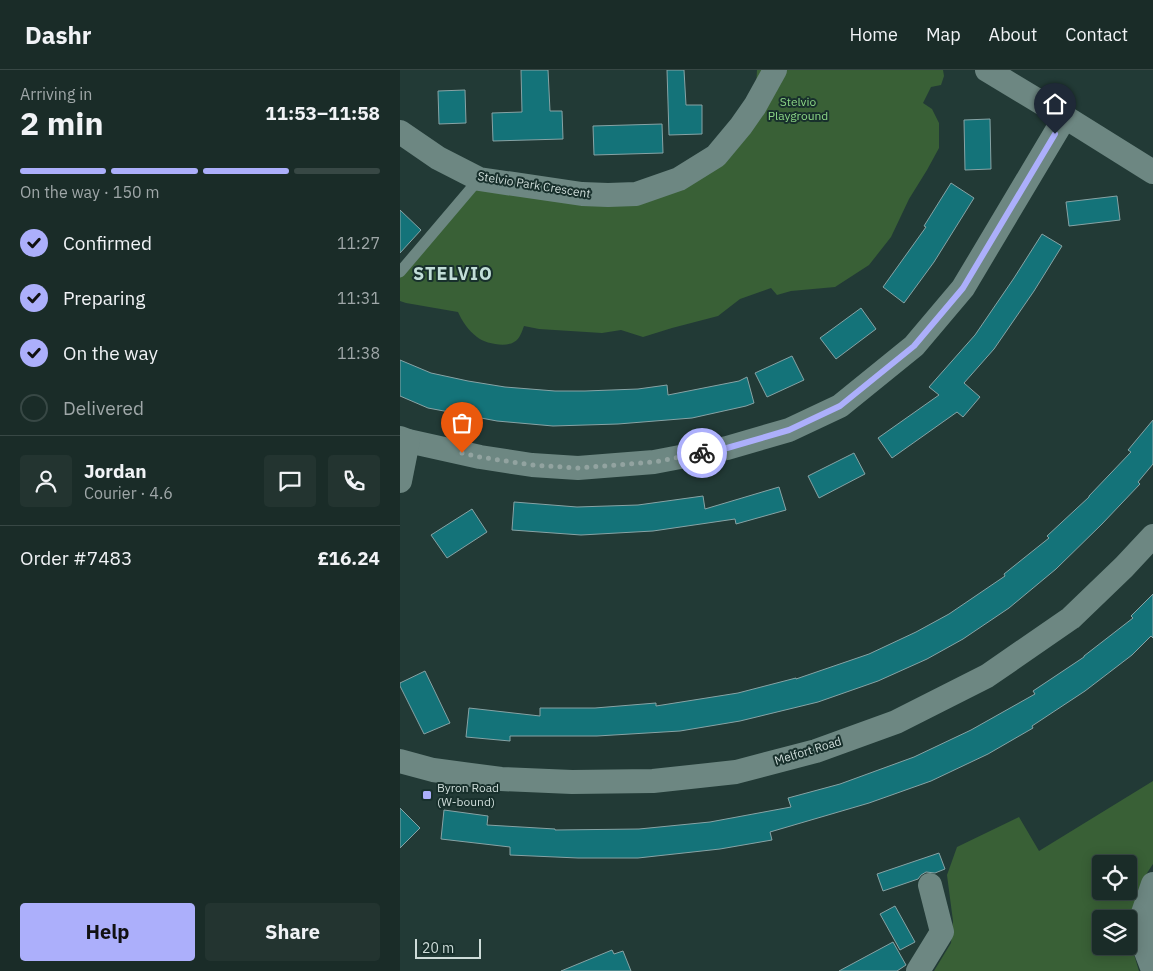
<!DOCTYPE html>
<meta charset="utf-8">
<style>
:root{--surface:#1a2c28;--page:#233430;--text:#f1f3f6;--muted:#9fa7a8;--line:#384845;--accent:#acaffb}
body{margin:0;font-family:"IBM Plex Sans",sans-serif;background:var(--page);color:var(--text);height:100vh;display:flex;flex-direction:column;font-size:19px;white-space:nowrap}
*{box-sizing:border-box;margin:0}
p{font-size:16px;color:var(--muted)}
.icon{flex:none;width:28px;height:28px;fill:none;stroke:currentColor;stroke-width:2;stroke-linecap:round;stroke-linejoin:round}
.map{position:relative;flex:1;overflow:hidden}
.sheet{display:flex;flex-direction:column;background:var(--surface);width:400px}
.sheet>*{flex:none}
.buttons{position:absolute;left:692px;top:785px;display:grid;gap:10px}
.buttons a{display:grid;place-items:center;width:45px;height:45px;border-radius:5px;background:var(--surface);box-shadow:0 2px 12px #0003,0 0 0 1px var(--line);font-size:25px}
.scale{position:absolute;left:15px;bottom:12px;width:66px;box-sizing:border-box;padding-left:5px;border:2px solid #cedcd9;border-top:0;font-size:14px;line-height:18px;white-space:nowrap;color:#cedcd9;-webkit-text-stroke:4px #18302c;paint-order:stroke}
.pin{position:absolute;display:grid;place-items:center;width:42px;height:42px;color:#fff;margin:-51px -21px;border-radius:50% 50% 50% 0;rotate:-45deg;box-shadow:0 0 5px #0007}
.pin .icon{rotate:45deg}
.courier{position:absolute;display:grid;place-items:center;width:50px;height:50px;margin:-25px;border:4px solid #acaffb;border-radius:50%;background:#fff;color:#222;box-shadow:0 1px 6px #0007}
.overview em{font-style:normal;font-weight:800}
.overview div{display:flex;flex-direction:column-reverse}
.overview{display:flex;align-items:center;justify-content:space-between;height:85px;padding:0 20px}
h1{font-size:32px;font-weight:800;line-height:38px}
.bar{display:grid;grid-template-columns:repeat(4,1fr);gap:8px 5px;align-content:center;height:60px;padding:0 20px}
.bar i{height:6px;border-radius:4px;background:var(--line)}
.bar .on{background:var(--accent)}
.bar p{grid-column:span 4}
.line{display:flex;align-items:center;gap:12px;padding:0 20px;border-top:1px solid var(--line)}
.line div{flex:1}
.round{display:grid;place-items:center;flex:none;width:52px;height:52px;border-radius:5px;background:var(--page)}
ol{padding:0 20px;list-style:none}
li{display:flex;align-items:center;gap:15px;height:55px}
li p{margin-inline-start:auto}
li .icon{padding:5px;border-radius:50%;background:var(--accent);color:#111;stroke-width:4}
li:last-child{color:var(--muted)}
li i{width:28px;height:28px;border:2px solid var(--line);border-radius:50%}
.cta{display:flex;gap:10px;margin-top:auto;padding:10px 20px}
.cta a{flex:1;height:58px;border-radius:5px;background:var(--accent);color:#111;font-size:20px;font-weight:800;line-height:58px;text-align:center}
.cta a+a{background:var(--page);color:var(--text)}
header{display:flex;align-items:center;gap:30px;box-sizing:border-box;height:70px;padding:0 25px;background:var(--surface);border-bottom:1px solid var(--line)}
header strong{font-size:24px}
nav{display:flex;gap:28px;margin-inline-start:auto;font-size:18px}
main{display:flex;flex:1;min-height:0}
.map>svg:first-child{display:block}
.green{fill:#396036;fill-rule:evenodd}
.building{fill:#147379;stroke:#87a3a5}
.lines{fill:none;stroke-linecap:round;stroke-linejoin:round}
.service{stroke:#6d8782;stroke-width:11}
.minor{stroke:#6d8782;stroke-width:24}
.done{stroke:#92a3a0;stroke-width:5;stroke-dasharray:0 9}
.route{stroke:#acaffb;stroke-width:6}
.poi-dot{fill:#acaffb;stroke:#18302c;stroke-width:2}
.labels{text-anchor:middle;stroke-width:4;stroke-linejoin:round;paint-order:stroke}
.park-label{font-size:12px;fill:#8bd585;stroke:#18302c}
.street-label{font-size:12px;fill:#cedcd9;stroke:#18302c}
.poi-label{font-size:12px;fill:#cedcd9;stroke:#18302c;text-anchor:start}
.district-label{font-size:18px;font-weight:bold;letter-spacing:1px;fill:#c2ded8;stroke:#18302c}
</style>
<header>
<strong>Dashr</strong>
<nav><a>Home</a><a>Map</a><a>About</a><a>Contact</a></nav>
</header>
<main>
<section class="sheet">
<div class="overview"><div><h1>2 min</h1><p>Arriving in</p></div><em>11:53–11:58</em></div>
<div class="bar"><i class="on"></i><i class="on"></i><i class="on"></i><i></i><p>On the way · 150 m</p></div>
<ol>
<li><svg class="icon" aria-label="check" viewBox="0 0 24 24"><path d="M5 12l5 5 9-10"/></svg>Confirmed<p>11:27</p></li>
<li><svg class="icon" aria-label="check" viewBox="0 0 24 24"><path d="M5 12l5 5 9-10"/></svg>Preparing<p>11:31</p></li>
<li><svg class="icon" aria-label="check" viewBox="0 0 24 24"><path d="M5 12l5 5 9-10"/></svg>On the way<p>11:38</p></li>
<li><i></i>Delivered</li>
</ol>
<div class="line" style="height:90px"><a class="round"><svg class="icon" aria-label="person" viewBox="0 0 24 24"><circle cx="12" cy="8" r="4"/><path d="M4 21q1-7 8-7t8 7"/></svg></a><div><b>Jordan</b><p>Courier · 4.6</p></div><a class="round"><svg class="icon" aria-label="chat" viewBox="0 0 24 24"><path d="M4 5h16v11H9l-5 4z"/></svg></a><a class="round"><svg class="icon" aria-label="phone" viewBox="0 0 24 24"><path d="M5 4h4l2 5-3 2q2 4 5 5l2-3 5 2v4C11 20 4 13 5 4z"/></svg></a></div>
<div class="line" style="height:65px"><div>Order #7483</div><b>£16.24</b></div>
<div class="cta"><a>Help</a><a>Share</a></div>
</section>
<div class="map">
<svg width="753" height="901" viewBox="0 0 753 901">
<rect width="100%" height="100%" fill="#223a36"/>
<g class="green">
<path d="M357,0H543L544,6L541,15L531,17L523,33L532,39L539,53V78L527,100L509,129L491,167L469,195L435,217L391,221L377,225L371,218L340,229L318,246L272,258L243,267L221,260L202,263L139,259L124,256C122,261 120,269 114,272C105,278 84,273 77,267C68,260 62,251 58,242L6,233L0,231V203L79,109L182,124L279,109L355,36Z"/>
<path d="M753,711V794C739,813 730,839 730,863C730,874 736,890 739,901H534L551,873L553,851L547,805L557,777L619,747L639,781ZM701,794H729V821H701ZM701,849H729V876H701Z"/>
</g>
<g class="building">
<path d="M121,0H148L150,41H162L163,69L93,71L92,43L122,42Z"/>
<path d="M267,0H284L286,35H302V64L269,65Z"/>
<path d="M65,20L66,53L39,54L38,21Z"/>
<path d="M590,49L591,99L565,100L564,50Z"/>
<path d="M262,54L263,83L194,85L193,56Z"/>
<path d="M551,113L574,128L534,192L504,233L483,217L526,157L524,156Z"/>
<path d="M717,126L720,150L669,156L666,132Z"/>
<path d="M0,140L21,160L0,183Z"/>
<path d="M642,164L662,176L634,221L594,279L564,313L580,327L563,347L557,342L492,388L478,368L539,325L529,317L575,265L614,208Z"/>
<path d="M461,238L476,259L436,289L420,268Z"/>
<path d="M392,286L404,310L367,327L355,303Z"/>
<path d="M0,290L31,303L68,311L105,317L155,321H185L238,319L267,315L268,325L339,311L347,307L354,333L346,336L292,348L218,354L153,356L97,351L28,338L0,326Z"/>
<path d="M753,350V394L738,412L740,414L702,454L656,499L609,538L563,569L527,589L478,611L418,632L340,651L280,661L197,666H110V671L66,667L69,638L140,646V638H195L256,633V636L338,623L396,608V609L469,584L516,562L549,544L605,506L604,504L649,468L647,466L689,427V426L731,382L728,380Z"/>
<path d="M454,383L465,404L419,428L408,406Z"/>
<path d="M379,417L386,440L336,454L335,449L253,461L181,465L112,460L114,432L177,437L238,435L303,426L305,439Z"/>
<path d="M72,439L87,462L47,488L31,465Z"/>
<path d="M753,524V568L751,566L732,585L685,621L632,656L633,658L588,684L531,711L469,733L370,762L372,770L320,779L238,788H178L110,785V777L41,769L44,740L88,746L87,755L155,759V760L239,759L310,752L391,737L388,728L440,714L514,687L571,660L635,624L633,621L684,587V586L733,548L731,546Z"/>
<path d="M25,601L50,653L24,664L0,616V613Z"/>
<path d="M0,738L20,758L0,778Z"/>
<path d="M539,783L545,799L535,803L526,802L521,805L518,809L483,821L477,804Z"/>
<path d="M495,836L515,872L500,880L480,844Z"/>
<path d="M493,872L506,895L497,901H439Z"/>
<path d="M212,880L214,884L223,881L231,901H161Z"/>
</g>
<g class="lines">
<path class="service" d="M0,202L79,109"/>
<g class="minor">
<path d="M587,0L665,47L753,102"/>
<path d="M0,62L38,88L79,109L182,124L208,125L236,124L279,109L316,86L341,56L355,36L375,0"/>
<path d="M0,368L8,371L80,387L132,395L178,398L254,392L327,378L389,360L440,336L514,276L563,218L665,47"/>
<path d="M0,411L8,371"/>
<path d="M0,691L33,700L101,709L172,712L253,711L336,702L416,681L496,652L587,606L671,548L724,497L753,466"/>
<path d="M753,814L741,849L745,879L753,900"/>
<path d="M518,901L542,862L530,815"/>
</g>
</g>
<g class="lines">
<path class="done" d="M62,383L80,387L132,395L178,398L254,392L302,383"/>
<path class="route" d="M302,383L327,378L389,360L440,336L514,276L563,218L655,64"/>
</g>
<rect class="poi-dot" x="22" y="720" width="10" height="10" rx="2.5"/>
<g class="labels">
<g class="park-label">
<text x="398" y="36">Stelvio<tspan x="398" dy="14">Playground</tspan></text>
</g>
<g class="street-label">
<text transform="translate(134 115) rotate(9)" y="4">Stelvio Park Crescent</text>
<text transform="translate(408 681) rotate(-17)" y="4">Melfort Road</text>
</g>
<g class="poi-label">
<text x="37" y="722">Byron Road<tspan x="37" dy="14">(W-bound)</tspan></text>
</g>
<g class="district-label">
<text x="53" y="210">STELVIO</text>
</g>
</g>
</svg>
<div class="buttons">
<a><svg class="icon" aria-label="locate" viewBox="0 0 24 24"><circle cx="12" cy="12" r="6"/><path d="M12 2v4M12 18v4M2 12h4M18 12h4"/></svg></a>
<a><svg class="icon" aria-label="layers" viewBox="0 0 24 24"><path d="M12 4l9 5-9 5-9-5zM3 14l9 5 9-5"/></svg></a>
</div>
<div class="scale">20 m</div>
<div class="pin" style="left:62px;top:383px;background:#ea580c"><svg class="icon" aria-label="bag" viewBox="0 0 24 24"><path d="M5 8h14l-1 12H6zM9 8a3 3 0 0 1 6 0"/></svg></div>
<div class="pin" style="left:655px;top:64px;background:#1f2937"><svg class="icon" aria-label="home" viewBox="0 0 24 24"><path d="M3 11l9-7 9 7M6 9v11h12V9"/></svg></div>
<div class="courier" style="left:302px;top:383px"><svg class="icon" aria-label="bike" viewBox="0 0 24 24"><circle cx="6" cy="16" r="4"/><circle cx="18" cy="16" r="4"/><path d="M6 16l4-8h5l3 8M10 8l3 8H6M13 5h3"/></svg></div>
</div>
</main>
